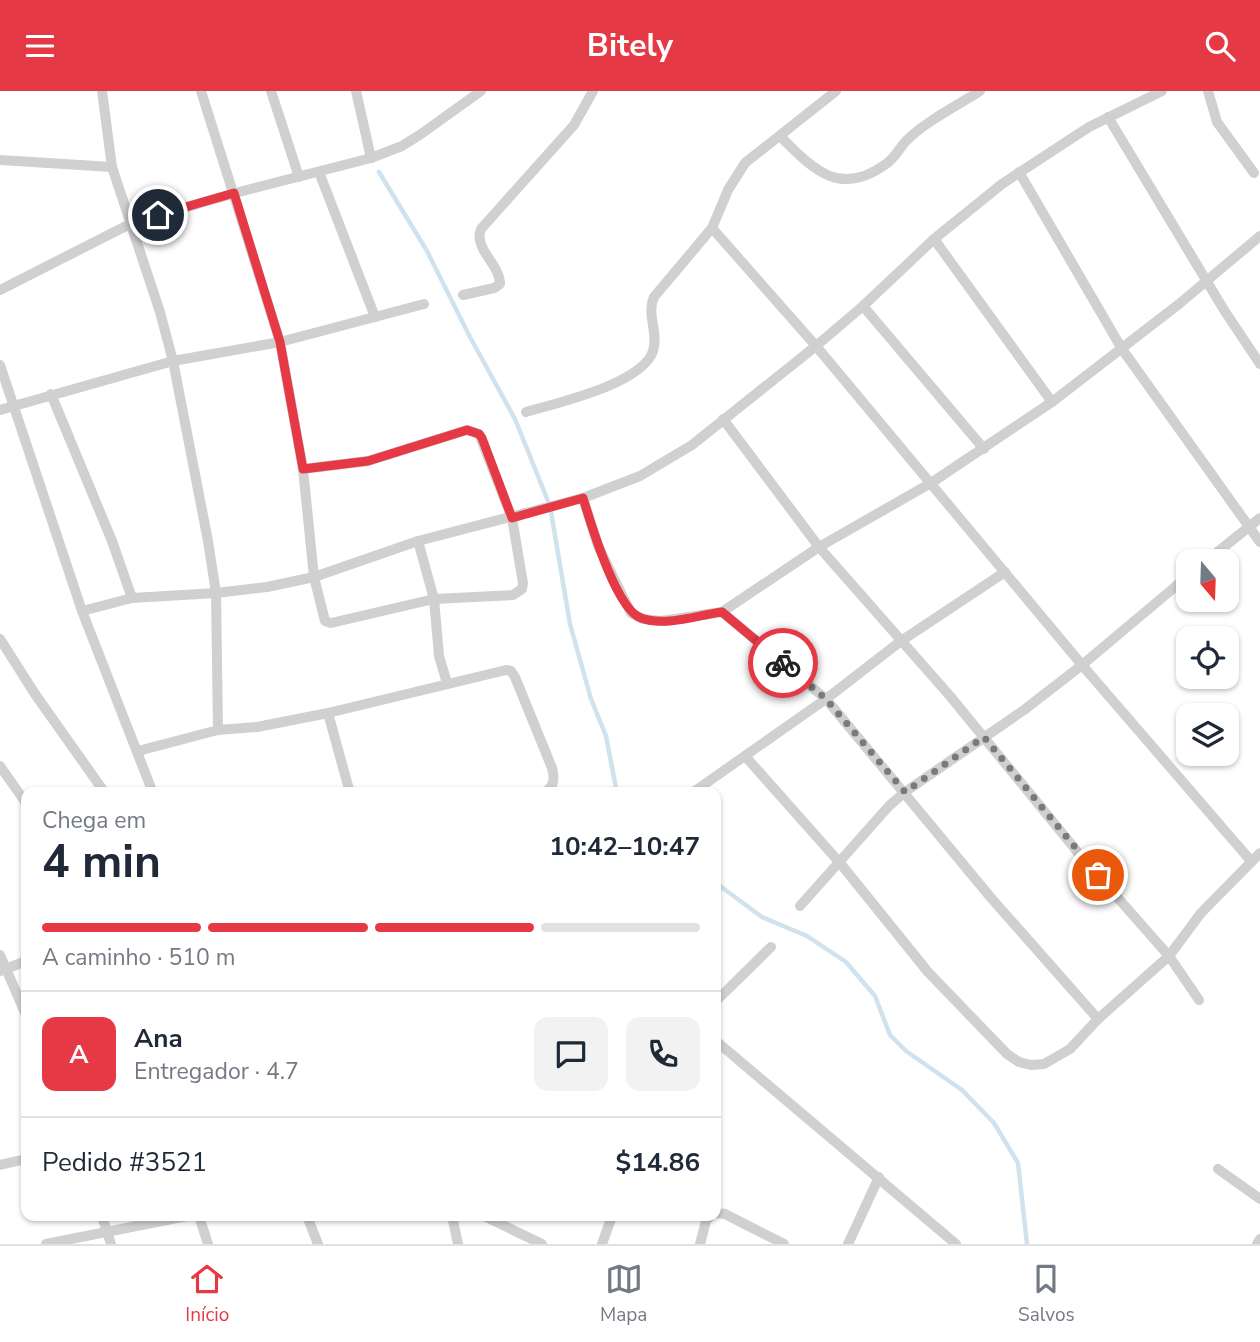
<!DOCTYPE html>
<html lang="pt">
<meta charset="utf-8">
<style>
:root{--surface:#fff;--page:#f2f2f3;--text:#1f2937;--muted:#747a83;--line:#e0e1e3;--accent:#e63946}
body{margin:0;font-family:"Nunito Sans",sans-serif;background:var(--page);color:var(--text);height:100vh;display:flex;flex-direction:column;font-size:26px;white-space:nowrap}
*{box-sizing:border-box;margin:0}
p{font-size:23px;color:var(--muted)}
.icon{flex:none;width:38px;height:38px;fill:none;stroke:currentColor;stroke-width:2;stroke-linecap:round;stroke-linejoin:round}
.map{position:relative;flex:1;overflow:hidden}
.details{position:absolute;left:21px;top:696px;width:700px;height:434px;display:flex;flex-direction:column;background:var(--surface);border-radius:14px;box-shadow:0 2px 5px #0004}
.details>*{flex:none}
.needle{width:46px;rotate:161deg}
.controls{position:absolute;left:1176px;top:458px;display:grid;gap:14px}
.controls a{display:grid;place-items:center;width:63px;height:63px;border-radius:14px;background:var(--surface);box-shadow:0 2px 5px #0004;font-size:35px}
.pin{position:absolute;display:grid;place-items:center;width:60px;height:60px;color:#fff;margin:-30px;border:4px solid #fff;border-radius:50%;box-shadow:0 2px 7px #0007}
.courier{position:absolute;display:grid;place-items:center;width:70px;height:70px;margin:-35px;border:5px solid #e63946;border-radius:50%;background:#fff;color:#222;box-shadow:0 2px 9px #0007}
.head em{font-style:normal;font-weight:700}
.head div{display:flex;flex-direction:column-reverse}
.head{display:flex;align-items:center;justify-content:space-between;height:119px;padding:0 21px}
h1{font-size:46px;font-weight:700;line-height:52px}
.bar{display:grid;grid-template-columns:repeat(4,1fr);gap:10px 7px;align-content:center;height:84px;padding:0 21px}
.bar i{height:9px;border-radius:5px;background:var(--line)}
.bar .current{background:var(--accent)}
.bar p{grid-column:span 4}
.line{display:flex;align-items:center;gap:18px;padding:0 21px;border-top:2px solid var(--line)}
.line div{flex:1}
.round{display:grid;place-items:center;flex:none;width:74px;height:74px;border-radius:14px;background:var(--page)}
header{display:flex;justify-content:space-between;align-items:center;height:91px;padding:0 21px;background:var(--accent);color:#fff;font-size:32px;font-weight:700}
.dock{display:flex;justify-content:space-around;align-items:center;height:98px;border-top:2px solid var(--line);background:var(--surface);font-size:19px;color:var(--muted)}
.dock a{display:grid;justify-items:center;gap:4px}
.dock .current{color:var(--accent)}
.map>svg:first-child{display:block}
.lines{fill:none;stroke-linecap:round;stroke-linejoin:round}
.stream{stroke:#cfe2ee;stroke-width:4.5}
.minor{stroke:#d0d0d0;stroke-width:10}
.done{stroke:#7a7a7a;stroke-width:7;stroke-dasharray:0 12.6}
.route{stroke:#e63946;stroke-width:9}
</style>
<header><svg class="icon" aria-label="menu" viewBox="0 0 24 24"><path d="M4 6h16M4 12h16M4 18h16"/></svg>Bitely<svg class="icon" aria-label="search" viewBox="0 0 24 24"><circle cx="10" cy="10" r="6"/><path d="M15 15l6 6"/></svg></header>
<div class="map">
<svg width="1260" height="1153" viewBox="0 0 1260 1153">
<rect width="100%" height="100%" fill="#fff"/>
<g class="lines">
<g class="stream">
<path d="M379,81L427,160L470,246L515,328L550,415L570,533L591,608L606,645L617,702"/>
<path d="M716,792L762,826L807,845L846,871L875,905L890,944L906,960L962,999L994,1032L1018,1072L1027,1153"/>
</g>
<g class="minor">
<path d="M102,0L112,76L160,221L173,270L208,450L216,502L218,639"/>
<path d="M201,0L280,251L303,378L314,486L325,530L331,532L434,508L513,504L522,498L523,492L512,427L479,343L467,339L368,370L303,378"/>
<path d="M271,0L299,86"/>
<path d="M356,0L371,67"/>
<path d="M1208,0L1217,31L1254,82"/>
<path d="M1108,26L1224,219L1260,273"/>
<path d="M780,45C813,78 839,107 886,73C895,67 900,56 907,49C925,31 958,14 980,0"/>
<path d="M0,69L112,76"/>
<path d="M319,81L375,226"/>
<path d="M1019,81L1122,258L1260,451"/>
<path d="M712,137L816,255L1082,574L1251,770"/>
<path d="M934,148L1052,311"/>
<path d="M0,199L132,132L235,102L371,67L402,55L421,43L481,0"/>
<path d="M463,204L494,197L500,193C500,173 473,158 481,138L574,34L593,0"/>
<path d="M863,215L984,358"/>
<path d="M0,274L82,520L153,702"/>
<path d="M51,303L112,450L132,507"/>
<path d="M0,319L173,270L280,251L424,213"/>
<path d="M526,321C557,312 642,293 653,260C659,241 646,224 654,206L712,137L728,99L745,72L836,0"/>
<path d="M723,328L819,456L950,605L1080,764L1169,865L1199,909"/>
<path d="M583,407L598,455L631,522L643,528L661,530L722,521L819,456L931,392L1052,311L1179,213L1260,145"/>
<path d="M418,450L434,508L439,565L447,592"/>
<path d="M1205,471L1260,427"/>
<path d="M82,520L132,507L216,502L267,496L314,486L418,450L583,407L640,385L692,354L816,255L863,215L934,148L1002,93L1089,36L1162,0"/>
<path d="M722,521L826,608L992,808L1098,928"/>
<path d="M0,548L35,603L105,702"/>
<path d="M328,622L350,702"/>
<path d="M138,660L218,639L257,636L328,622L506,579L511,580L515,586L552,677C555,688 554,697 543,702"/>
<path d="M745,665L840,772L928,881L1007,963L1019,971L1031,974L1044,973L1070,958L1098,928L1169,865L1201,822L1260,762"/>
<path d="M0,675L26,712"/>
<path d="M692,702L826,608L901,550L1005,481"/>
<path d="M800,815L889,715L905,701L1024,619L1082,574L1188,485"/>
<path d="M0,864L26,924"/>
<path d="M0,880L26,870"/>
<path d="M716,910L771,856"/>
<path d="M716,950L956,1153"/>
<path d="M0,1074L26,1068"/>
<path d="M1218,1078L1260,1108"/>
<path d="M716,1122L725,1123L784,1153"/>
<path d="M102,1125L111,1153"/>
<path d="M199,1125L208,1153"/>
<path d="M307,1125L318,1153"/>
<path d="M452,1125L458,1153"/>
<path d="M484,1125L542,1153"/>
<path d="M46,1153L187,1125"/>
<path d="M602,1153L612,1125"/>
<path d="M700,1153L706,1130L710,1125"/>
<path d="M848,1153L879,1086"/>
<path d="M1257,1153L1260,1148"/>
</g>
</g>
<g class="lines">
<path class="done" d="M783,572L826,608L905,701L984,646L1098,784"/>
<path class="route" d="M158,124L234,102L280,251L303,378L368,370L467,339L479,343L482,347L512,427L583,407C591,433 616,518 641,527C665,536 698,524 722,521L783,572"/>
</g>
</svg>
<div class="controls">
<a><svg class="needle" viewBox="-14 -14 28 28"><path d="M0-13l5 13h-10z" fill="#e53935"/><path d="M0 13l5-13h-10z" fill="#747a83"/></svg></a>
<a><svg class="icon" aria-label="locate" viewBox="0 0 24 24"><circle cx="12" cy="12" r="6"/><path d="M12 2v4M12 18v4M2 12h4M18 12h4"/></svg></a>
<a><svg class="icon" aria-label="layers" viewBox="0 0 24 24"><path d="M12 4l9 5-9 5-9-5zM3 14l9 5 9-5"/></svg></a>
</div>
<div class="pin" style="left:1098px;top:784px;background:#ea580c"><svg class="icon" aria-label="bag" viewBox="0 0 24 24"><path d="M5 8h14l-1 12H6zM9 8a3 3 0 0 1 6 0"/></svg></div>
<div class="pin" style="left:158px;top:124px;background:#1f2937"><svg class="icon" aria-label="home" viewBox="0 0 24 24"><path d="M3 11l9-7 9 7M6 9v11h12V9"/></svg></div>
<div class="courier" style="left:783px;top:572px"><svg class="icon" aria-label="bike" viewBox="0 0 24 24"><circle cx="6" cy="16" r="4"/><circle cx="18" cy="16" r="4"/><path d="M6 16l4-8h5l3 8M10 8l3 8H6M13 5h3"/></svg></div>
<section class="details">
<div class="head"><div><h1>4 min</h1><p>Chega em</p></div><em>10:42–10:47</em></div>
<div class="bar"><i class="current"></i><i class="current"></i><i class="current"></i><i></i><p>A caminho · 510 m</p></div>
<div class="line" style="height:126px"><b class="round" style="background:var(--accent);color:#fff">A</b><div><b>Ana</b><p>Entregador · 4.7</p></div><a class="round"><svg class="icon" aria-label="chat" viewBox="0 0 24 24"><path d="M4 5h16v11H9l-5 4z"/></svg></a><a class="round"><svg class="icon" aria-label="phone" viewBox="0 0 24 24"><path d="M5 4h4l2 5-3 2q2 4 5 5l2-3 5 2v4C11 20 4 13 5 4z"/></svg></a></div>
<div class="line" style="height:91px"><div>Pedido #3521</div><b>$14.86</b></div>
</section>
</div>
<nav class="dock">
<a class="current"><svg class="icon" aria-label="home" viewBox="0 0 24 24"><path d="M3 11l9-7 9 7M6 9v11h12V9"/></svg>Início</a>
<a><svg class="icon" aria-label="map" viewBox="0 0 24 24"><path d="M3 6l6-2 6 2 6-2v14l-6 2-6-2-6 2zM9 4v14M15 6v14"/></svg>Mapa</a>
<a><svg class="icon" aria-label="saved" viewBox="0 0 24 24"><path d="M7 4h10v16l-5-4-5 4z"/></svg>Salvos</a>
</nav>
